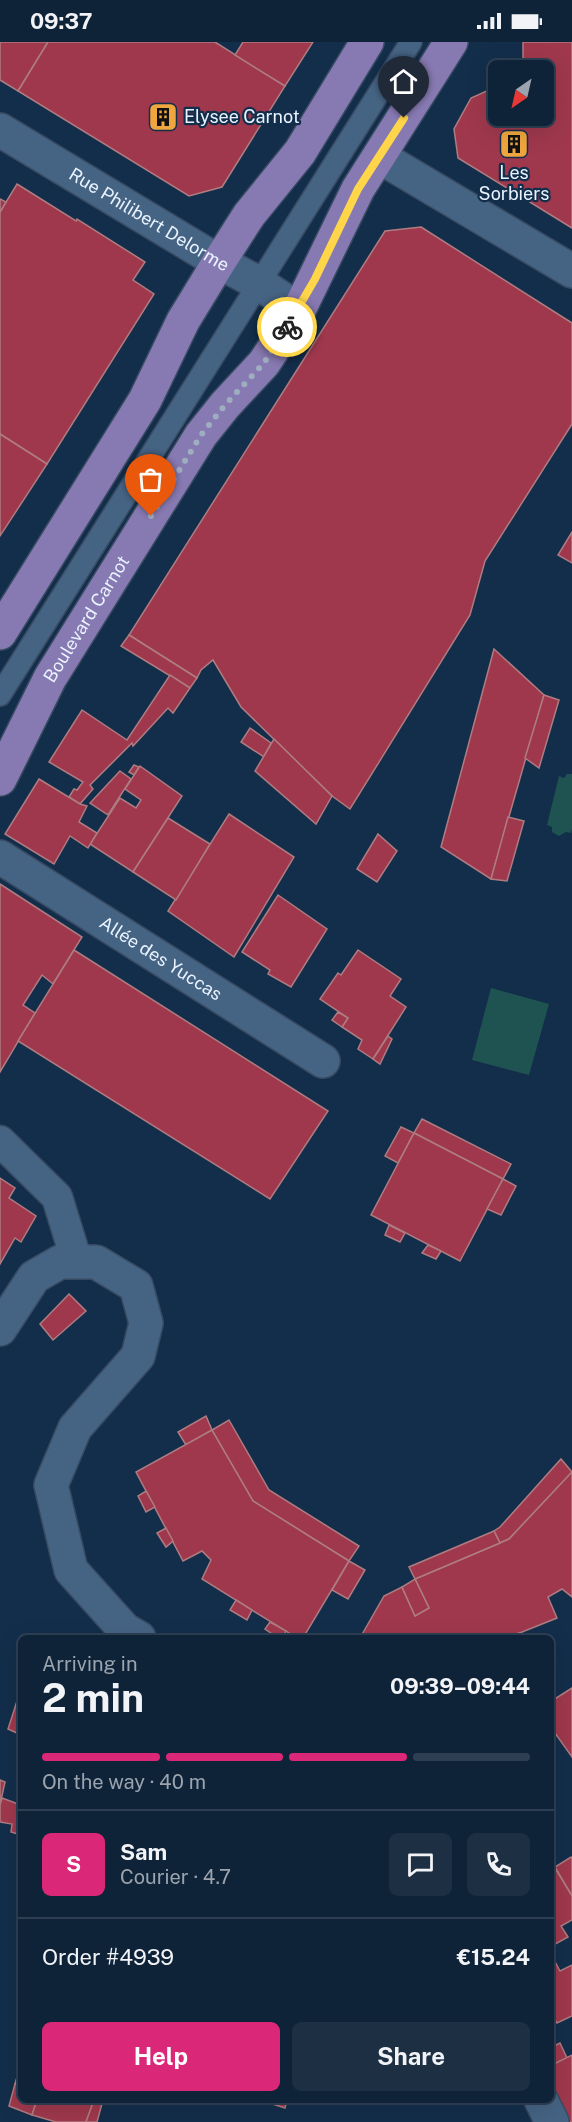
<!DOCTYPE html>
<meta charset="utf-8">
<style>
:root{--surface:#0e2238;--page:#1c2f43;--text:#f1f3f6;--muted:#9ba4ae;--line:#2e3f53;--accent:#db2777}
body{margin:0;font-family:"Public Sans",sans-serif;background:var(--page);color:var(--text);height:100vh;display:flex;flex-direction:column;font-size:22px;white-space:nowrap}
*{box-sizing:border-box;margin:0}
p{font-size:20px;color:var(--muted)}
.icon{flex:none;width:33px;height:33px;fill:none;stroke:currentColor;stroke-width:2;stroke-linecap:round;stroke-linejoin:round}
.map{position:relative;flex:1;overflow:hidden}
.panel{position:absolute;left:18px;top:1593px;width:536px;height:468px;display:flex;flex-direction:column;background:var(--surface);border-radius:9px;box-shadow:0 6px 24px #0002,0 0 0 2px var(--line)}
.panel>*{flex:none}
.needle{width:39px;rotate:214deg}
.buttons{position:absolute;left:488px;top:18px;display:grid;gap:12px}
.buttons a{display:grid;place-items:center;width:66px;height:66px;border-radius:9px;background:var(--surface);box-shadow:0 6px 24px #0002,0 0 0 2px var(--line);font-size:30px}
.pin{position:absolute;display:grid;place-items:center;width:51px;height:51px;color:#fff;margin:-62px -26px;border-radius:50% 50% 50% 0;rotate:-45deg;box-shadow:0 0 6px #0007}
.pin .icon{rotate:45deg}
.courier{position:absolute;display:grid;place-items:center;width:60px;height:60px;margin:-30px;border:4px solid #ffd54a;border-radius:50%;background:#fff;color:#222;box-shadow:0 2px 8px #0007}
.overview em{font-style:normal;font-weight:700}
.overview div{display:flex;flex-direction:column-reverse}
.overview{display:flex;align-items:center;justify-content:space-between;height:102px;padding:0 24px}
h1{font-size:39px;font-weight:700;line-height:45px}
.bar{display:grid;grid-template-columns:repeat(4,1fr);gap:9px 6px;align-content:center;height:72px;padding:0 24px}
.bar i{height:8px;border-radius:4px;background:var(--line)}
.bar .on{background:var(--accent)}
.bar p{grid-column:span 4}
.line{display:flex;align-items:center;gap:15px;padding:0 24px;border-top:2px solid var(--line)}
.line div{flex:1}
.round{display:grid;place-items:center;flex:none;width:63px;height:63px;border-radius:9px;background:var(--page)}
.action{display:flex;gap:12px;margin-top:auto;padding:12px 24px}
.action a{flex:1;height:69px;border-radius:9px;background:var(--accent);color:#fff;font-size:24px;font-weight:700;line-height:69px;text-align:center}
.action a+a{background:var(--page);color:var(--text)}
.status{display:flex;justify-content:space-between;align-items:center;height:42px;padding:0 30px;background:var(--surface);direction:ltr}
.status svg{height:16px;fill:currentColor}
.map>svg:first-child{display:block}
.water{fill:#1f5351}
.building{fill:#9f384d;stroke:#ae7c81;stroke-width:1.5}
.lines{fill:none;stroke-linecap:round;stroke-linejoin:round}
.service-casing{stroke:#384a62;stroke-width:24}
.pedestrian-casing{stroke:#384a62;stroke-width:33}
.minor-casing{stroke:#384a62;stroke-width:36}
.primary-casing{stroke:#384a62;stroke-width:36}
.service{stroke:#456383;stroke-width:21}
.pedestrian{stroke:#456383;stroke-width:30}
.minor{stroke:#456383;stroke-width:33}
.primary{stroke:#8779b1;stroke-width:33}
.done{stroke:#9eaec0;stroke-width:6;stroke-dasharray:0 10.8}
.route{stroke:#ffd54a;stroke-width:8}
.labels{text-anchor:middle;stroke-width:4.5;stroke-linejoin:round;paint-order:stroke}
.poi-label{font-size:18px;fill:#e9f3ff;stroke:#132e4b;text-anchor:start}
.street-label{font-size:18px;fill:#e9f3ff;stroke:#132e4b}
</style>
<div class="status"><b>09:37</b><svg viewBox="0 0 49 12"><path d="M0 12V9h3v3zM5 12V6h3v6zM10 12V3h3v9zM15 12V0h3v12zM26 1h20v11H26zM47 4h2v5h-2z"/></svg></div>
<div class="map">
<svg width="572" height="2080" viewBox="0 0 572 2080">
<rect width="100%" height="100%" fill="#132e4b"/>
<g class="water">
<path d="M567,732H572V787L571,791L566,790L559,794L552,790V785L547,783L559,734L564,736Z"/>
<path d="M491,946L549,962L529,1033L472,1018Z"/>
</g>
<g class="building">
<path d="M0,0H48L18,49L0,38Z"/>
<path d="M48,0H215L285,44L222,145L189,154L18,49Z"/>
<path d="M243,0H313L285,44L235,13Z"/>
<path d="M523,0H572V186L458,116L454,87L471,56L498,44V74H543V28H522L528,19L523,16Z"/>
<path d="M17,142L76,179L77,177L145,220L133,238L154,252L47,422L0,392V170Z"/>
<path d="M0,157L6,160L0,170Z"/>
<path d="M421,185L572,281V382L485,519L470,573L350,767L332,754L241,665L213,618L201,628L197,636L129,593L385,189Z"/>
<path d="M0,392L47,422L0,494Z"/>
<path d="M572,490V521L558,513Z"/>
<path d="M129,593L197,636L190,646L121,604Z"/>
<path d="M494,607L544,653L491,837L441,805Z"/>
<path d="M170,633L190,646L173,671L168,666L133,704L132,701L90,743L93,747L80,762L69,755L74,747L77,748L83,740L49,720L82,668L127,698Z"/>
<path d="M544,653L559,658L539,726L525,716Z"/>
<path d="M250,686L271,701L264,715L241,700Z"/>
<path d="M274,697L332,754L316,782L255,729Z"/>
<path d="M134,723L139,725L134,733L129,730Z"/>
<path d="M140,724L182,754L133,830L90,802L120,756L136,766L141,758L125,747Z"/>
<path d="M120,729L131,737L108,773L90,761Z"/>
<path d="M39,737L80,762L87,764L79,780L97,791L88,806L70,794L54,822L5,792Z"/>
<path d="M229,772L294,815L234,915L168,869Z"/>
<path d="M508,775L524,779L507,839L491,837Z"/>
<path d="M168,776L210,802L176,858L133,830Z"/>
<path d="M378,792L397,809L377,840L357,827Z"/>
<path d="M0,842L82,895L53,942L42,933L23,963L35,971L0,1030Z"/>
<path d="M278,853L327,887L291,945L268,932L270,928L242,910Z"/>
<path d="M74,908L328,1069L270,1157L18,999Z"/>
<path d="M358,908L401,937L390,954L406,965L373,1017L358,1007L362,998L342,985L348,976L320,957L338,931L341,933Z"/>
<path d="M338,970L348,976L342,985L332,978Z"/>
<path d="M388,994L392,997L380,1022L373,1017Z"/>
<path d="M422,1077L511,1122L503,1137L414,1091Z"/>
<path d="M401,1085L414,1091L398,1121L385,1114Z"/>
<path d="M414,1091L503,1137L460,1219L371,1173Z"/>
<path d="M0,1136L15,1146L9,1156L36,1174L21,1200L15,1196L0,1222Z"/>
<path d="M503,1137L516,1144L501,1173L487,1167Z"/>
<path d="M389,1183L405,1191L400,1200L385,1193Z"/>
<path d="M428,1203L441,1209L436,1217L422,1211Z"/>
<path d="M69,1252L86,1269L53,1298L40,1282Z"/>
<path d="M206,1374L212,1388L186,1403L178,1390Z"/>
<path d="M229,1378L269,1448L359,1504L349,1519L253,1459L212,1388Z"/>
<path d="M212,1388L253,1459L349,1519L303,1596H297L202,1537L211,1518L202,1509L183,1519L136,1430Z"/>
<path d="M561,1417L572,1430L509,1497L500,1501L494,1489L500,1485Z"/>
<path d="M572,1430V1555L562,1547L548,1555L557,1576L507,1596H360L384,1554L402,1545L415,1574L429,1566L415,1537L509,1497Z"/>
<path d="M146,1449L155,1465L146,1470L138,1454Z"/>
<path d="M166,1486L173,1499L166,1505L157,1491Z"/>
<path d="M494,1489L500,1501L415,1537L409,1525Z"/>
<path d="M349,1519L365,1528L348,1557L332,1548Z"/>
<path d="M415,1537L429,1566L415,1574L402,1545Z"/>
<path d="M236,1558L252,1568L247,1578L230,1568Z"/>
<path d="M270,1580L286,1589L282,1596H278L265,1587Z"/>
<path d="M519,1591L522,1596H507Z"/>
<path d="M572,1646V1715L550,1684V1660Z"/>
<path d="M18,1656L21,1657V1686L19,1692L8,1687Z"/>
<path d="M0,1738L5,1740L0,1763Z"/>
<path d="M2,1756L21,1763V1793L11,1790L12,1782L0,1780V1763Z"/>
<path d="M571,1815L572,1817V1854L555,1825Z"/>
<path d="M552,1821L572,1854V1878L561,1884L568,1895L550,1905Z"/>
<path d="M552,1914L560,1929L572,1923V1974L557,1981L550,1969V1915Z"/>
<path d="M560,2001L567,2016L550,2024V2006Z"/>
<path d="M572,2013V2080H568L550,2043V2024Z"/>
<path d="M21,2021V2044L15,2042Z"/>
<path d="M15,2042L21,2044V2058H37L32,2073L9,2064Z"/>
<path d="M37,2058H94L86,2080H56L32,2073Z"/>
<path d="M94,2058H103L97,2080H86Z"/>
<path d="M260,2058H287L285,2066Z"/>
</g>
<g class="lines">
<g class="service-casing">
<path id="service" d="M0,653L411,0"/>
</g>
<g class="pedestrian-casing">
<path id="pedestrian" d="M0,1099L57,1155L77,1220"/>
</g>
<g class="minor-casing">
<g id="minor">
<path id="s1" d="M0,88L219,220L260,242L299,268"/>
<path d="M380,115L572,229"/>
<path id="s2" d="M0,815L323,1019"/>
<path d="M0,1287L34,1235L60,1220H96L136,1244L146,1281L138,1314L75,1386L51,1443L71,1528L125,1588L139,1596"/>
<path d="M541,2058L552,2080"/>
</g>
</g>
<g class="primary-casing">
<g id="primary">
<path d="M0,591L145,358L183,279L219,220L249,173L300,110L367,0"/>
<path id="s3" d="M0,737L50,636L201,393L225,363L264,321L299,268L358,147L451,0"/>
</g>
</g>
<use href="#service" class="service"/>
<use href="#pedestrian" class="pedestrian"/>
<use href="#minor" class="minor"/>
<use href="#primary" class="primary"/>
</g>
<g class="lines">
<path class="done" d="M151,474L201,393L225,363L264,321L287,285"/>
<path class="route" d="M287,285L315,237L358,147L404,76"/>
</g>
<defs>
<g id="building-square" transform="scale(1.5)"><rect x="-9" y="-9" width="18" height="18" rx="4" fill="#f0a63e" stroke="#132e4b"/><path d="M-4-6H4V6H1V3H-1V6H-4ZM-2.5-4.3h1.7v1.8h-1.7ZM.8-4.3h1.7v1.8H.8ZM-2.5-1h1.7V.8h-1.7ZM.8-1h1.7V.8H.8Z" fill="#111"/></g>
</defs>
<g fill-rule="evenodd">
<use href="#building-square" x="163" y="75"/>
<use href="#building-square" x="514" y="102"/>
</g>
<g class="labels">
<g class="poi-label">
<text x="184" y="81">Elysee Carnot</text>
<text x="514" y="137" text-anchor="middle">Les<tspan x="514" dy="21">Sorbiers</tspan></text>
</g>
<g class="street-label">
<text dy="6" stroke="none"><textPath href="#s1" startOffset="174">Rue Philibert Delorme</textPath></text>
<text dy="6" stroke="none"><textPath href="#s3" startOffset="182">Boulevard Carnot</textPath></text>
<text dy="6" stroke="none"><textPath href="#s2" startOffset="190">Allée des Yuccas</textPath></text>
</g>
</g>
</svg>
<div class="buttons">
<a><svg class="needle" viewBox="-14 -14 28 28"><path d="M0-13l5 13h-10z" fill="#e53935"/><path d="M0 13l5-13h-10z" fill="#9ba4ae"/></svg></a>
</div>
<div class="pin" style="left:151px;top:474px;background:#ea580c"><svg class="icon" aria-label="bag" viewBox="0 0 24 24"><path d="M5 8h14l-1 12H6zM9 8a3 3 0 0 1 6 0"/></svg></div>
<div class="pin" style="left:404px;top:76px;background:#1f2937"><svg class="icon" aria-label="home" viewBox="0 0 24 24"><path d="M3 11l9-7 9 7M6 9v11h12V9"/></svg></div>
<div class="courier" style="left:287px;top:285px"><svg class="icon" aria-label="bike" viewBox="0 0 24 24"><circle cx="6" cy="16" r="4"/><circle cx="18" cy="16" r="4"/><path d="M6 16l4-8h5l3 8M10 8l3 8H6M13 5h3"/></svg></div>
<section class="panel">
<div class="overview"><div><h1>2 min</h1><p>Arriving in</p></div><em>09:39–09:44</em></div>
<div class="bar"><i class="on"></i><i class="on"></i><i class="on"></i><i></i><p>On the way · 40 m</p></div>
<div class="line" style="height:108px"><b class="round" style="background:var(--accent);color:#fff">S</b><div><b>Sam</b><p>Courier · 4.7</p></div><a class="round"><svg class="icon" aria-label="chat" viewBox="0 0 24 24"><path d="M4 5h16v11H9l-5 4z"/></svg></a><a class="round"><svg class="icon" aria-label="phone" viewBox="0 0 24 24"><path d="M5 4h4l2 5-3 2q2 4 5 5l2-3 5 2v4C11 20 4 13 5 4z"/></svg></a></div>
<div class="line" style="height:78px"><div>Order #4939</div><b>€15.24</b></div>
<div class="action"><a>Help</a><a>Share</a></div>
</section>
</div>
